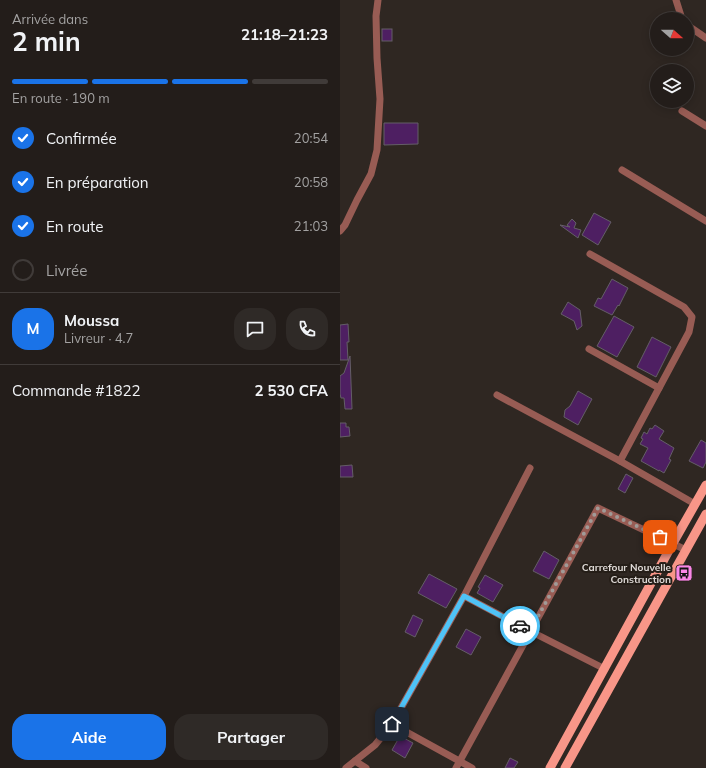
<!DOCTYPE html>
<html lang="fr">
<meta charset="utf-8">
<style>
:root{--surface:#231d1a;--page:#2f2a27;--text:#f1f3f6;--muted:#a3a2a2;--line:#403b39;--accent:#1a73e8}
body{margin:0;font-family:Mulish,sans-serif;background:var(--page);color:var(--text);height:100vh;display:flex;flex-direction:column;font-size:15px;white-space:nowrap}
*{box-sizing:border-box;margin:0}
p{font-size:13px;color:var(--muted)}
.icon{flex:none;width:22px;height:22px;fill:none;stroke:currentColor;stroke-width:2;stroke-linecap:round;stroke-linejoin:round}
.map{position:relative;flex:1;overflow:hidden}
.side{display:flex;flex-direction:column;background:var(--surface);width:340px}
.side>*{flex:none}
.needle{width:26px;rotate:111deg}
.controls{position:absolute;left:310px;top:12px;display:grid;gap:8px}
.controls a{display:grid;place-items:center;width:44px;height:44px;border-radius:50%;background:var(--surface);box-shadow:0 2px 10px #0003,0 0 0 1px var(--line);font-size:20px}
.pin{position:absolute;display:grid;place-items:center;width:34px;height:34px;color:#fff;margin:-17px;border-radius:8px;box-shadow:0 2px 6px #0006}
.courier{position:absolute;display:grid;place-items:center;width:40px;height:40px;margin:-20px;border:3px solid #4fc3f7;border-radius:50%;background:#fff;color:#222;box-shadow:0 1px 5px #0007}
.overview em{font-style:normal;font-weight:700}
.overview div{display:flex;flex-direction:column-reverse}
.overview{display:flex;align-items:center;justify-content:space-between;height:68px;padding:0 12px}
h1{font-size:26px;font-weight:700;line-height:30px}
.bar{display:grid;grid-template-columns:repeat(4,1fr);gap:6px 4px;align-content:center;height:48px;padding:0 12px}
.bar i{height:5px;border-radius:3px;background:var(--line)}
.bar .active{background:var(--accent)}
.bar p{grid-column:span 4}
.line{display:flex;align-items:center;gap:10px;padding:0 12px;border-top:1px solid var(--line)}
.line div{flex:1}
.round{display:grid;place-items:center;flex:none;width:42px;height:42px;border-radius:16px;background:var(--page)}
ol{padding:0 12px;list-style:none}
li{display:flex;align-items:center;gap:12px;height:44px}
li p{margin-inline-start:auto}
li .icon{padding:4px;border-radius:50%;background:var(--accent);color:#fff;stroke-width:4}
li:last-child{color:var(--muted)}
li i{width:22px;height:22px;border:2px solid var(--line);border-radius:50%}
.primary-button{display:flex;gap:8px;margin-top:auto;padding:8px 12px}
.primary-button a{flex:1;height:46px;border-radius:16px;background:var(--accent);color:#fff;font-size:16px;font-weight:700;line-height:46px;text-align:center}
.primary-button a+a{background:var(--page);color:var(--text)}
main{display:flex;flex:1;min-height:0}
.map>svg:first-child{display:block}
.building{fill:#4e1f62;stroke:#645e67}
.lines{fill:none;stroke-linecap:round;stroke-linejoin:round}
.minor{stroke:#985c54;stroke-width:7}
.major{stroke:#f89688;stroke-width:9}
.done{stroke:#a19b98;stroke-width:4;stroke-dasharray:0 7.2}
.route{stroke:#4fc3f7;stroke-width:5}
.labels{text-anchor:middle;stroke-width:4;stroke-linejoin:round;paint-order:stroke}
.poi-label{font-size:10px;font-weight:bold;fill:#dfdad7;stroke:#251e18;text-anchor:end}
</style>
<main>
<section class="side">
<div class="overview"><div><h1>2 min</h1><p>Arrivée dans</p></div><em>21:18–21:23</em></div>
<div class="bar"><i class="active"></i><i class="active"></i><i class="active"></i><i></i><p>En route · 190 m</p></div>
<ol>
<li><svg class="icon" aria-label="check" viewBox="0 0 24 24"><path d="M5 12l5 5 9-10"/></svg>Confirmée<p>20:54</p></li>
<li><svg class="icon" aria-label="check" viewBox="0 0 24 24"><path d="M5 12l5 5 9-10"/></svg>En préparation<p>20:58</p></li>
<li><svg class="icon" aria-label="check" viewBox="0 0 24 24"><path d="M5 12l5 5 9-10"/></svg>En route<p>21:03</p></li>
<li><i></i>Livrée</li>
</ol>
<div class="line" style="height:72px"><b class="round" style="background:var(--accent);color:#fff">M</b><div><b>Moussa</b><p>Livreur · 4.7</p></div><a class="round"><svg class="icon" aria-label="chat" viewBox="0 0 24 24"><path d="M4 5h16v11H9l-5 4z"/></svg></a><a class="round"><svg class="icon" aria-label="phone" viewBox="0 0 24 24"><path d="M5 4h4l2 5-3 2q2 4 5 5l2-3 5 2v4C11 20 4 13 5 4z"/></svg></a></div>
<div class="line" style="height:52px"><div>Commande #1822</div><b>2 530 CFA</b></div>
<div class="primary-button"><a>Aide</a><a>Partager</a></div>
</section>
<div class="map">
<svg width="366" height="768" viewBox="0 0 366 768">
<rect width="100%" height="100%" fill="#2f2722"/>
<g class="building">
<rect x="42" y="29" width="10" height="12"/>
<path d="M44,123H78V144L44,145Z"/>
<path d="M254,213L271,222L258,245L242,235Z"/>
<path d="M232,219L236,223L234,228L241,230L238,238L220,225L230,227L227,225Z"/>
<path d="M272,279L288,288L279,306L278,305L272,315L254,306L258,298L261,299Z"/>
<path d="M228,302L240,310L242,326L237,330L234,321L221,314Z"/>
<path d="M274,316L294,327L277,357L257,346Z"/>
<path d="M8,324L9,342H7L8,360H0V325Z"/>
<path d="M312,337L331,347L316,377L297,367Z"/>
<path d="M10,356L12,409H5L4,398H1L0,394V376L4,373Z"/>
<path d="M238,391L252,399L238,425L224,417L225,410L230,406Z"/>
<path d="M0,423H6V427H9L10,436L0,437Z"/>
<path d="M315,425L324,431L319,439L334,448L329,459L331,460L324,473L319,470V471L301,461L308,448L300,444L303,439L301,438L304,432L307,434L310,428L312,429Z"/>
<path d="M361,440L366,443V462L363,468L349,461Z"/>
<path d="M12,465L13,477H0V466Z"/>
<path d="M286,474L293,478L285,493L278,489Z"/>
<path d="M204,551L219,560L209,579L193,571Z"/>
<path d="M89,574L117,589L106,608L78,593Z"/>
<path d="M145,575L163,585L153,602L137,593L140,588L138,587Z"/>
<path d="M73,615L83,620L75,637L65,632Z"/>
<path d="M126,629L141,637L131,655L116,647Z"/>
<path d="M60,736L73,743L65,758L52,750Z"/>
<path d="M170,758L178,762L174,768H165Z"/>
</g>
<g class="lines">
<g class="minor">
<path d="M336,0L342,19"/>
<path d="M347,25L366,38"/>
<path d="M342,111L366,126"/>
<path d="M282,170L366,221"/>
<path d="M0,231L5,225L17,200L31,174L37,150L40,99L37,58L36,16L38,0"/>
<path d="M250,254L344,307L352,317L349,332L280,461"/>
<path d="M249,349L319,388"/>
<path d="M157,395L280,461L355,504"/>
<path d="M124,596L190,631L265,669"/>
<path d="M52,724L132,768"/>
<path d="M15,761L26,768"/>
<path d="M6,768L35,745L52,724L124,596L190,468"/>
<path d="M116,768L258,508L346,550"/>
</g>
<g class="major">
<path d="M210,768L333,543L366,485"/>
<path d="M225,768L366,514"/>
</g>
</g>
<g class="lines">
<path class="done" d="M180,626L190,631L258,508L320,537"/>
<path class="route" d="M52,724L124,596L180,626"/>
</g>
<defs>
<g id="bus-square" transform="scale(0.9)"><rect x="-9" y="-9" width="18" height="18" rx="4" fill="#fa87e7" stroke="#251e18"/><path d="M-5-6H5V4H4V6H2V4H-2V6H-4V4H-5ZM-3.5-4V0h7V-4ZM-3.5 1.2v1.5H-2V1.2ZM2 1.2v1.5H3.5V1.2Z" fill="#111"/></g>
</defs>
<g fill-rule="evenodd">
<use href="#bus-square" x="344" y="573"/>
</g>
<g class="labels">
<g class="poi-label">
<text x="331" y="571">Carrefour Nouvelle<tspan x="331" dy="12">Construction</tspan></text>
</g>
</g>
</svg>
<div class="controls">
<a><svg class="needle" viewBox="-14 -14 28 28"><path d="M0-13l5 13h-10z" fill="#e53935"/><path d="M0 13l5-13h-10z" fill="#a3a2a2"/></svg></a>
<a><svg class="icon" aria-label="layers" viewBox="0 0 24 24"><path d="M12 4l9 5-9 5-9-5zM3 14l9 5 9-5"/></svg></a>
</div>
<div class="pin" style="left:320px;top:537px;background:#ea580c"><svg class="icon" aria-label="bag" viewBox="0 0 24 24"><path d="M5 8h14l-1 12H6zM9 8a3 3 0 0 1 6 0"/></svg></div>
<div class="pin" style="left:52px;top:724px;background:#1f2937"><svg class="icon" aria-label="home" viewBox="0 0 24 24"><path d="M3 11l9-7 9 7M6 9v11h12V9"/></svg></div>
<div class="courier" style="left:180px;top:626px"><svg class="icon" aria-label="car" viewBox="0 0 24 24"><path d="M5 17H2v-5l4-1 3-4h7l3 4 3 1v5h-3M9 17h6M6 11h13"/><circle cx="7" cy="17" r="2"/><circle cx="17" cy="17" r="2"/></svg></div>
</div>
</main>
